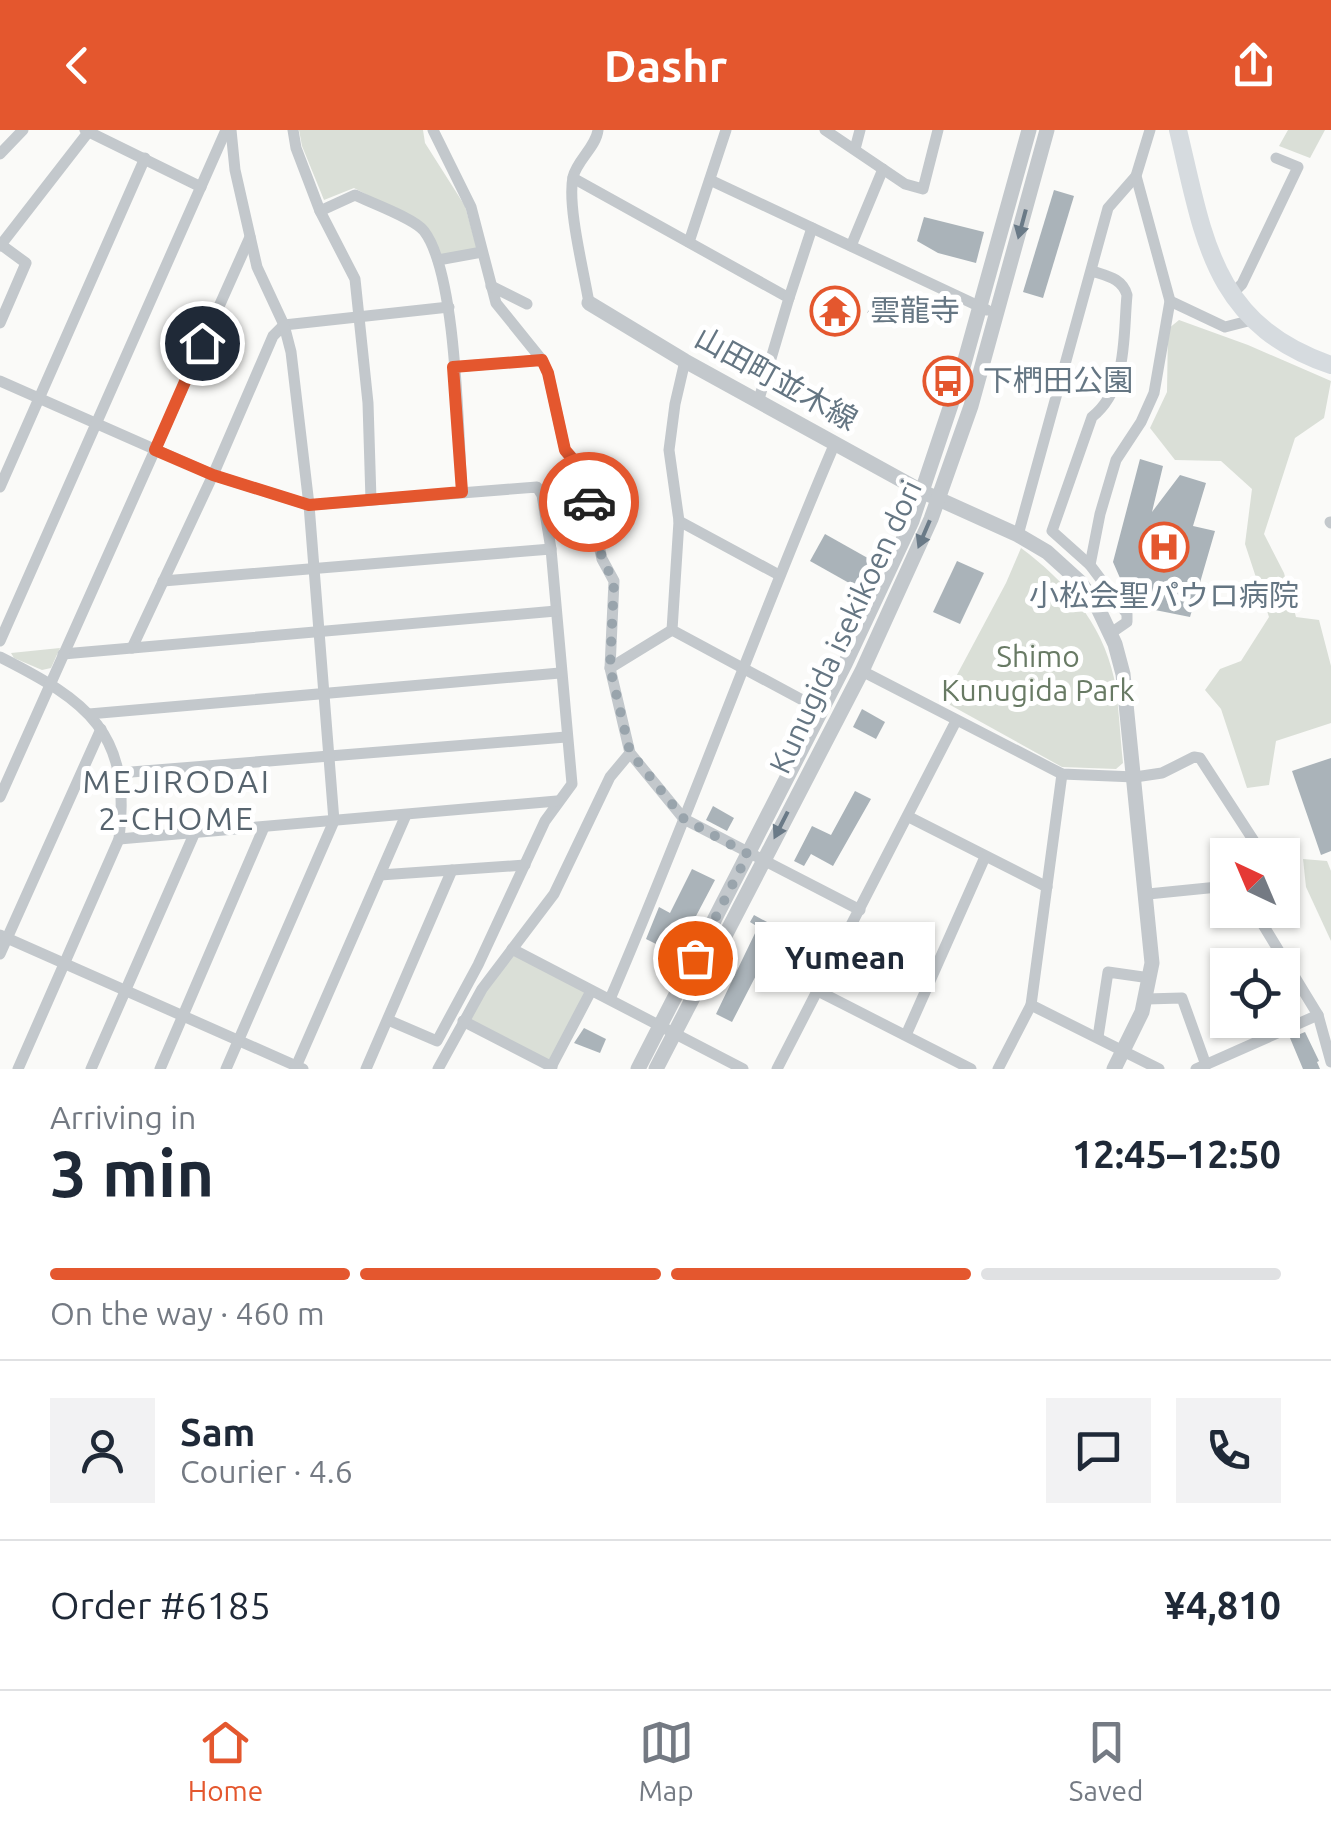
<!DOCTYPE html>
<meta charset="utf-8">
<style>
:root{--surface:#fff;--page:#f2f2f3;--text:#1f2937;--muted:#747a83;--line:#e0e1e3;--accent:#e4572e}
body{margin:0;font-family:Ubuntu,"Noto Sans JP",sans-serif;background:var(--page);color:var(--text);height:100vh;display:flex;flex-direction:column;font-size:38px;white-space:nowrap}
*{box-sizing:border-box;margin:0}
p{font-size:32px;color:var(--muted)}
.icon{flex:none;width:55px;height:55px;fill:none;stroke:currentColor;stroke-width:2;stroke-linecap:round;stroke-linejoin:round}
.map{position:relative;height:939px;overflow:hidden}
.drawer{display:flex;flex-direction:column;background:var(--surface);flex:1}
.drawer>*{flex:none}
.needle{width:65px;rotate:316deg}
.fabs{position:absolute;left:1210px;top:708px;display:grid;gap:20px}
.fabs a{display:grid;place-items:center;width:90px;height:90px;border-radius:0px;background:var(--surface);box-shadow:0 2px 8px #0004;font-size:50px}
.pin{position:absolute;display:grid;place-items:center;width:85px;height:85px;color:#fff;margin:-42px;border:5px solid #fff;border-radius:50%;box-shadow:0 2px 10px #0007}
.courier{position:absolute;display:grid;place-items:center;width:100px;height:100px;margin:-50px;border:8px solid #e4572e;border-radius:50%;background:#fff;color:#222;box-shadow:0 2px 12px #0007}
.bubble{position:absolute;height:70px;border-radius:0px;background:var(--surface);box-shadow:0 2px 8px #0004;font-size:32px;font-weight:700;line-height:70px;text-align:center}
.summary em{font-style:normal;font-weight:700}
.summary div{display:flex;flex-direction:column-reverse}
.summary{display:flex;align-items:center;justify-content:space-between;height:170px;padding:0 50px}
h1{font-size:65px;font-weight:700;line-height:75px}
.bar{display:grid;grid-template-columns:repeat(4,1fr);gap:15px 10px;align-content:center;height:120px;padding:0 50px}
.bar i{height:12px;border-radius:8px;background:var(--line)}
.bar .selected{background:var(--accent)}
.bar p{grid-column:span 4}
.line{display:flex;align-items:center;gap:25px;padding:0 50px;border-top:2px solid var(--line)}
.line div{flex:1}
.round{display:grid;place-items:center;flex:none;width:105px;height:105px;border-radius:0px;background:var(--page)}
header{display:flex;justify-content:space-between;align-items:center;height:130px;padding:0 50px;background:var(--accent);color:#fff;font-size:45px;font-weight:700}
.menu{display:flex;justify-content:space-around;align-items:center;height:140px;border-top:2px solid var(--line);background:var(--surface);font-size:28px;color:var(--muted)}
.menu a{display:grid;justify-items:center;gap:5px}
.menu .selected{color:var(--accent)}
.map>svg:first-child{display:block}
.green{fill:#dadfd7}
.building{fill:#aab3b9}
.lines{fill:none;stroke-linecap:round;stroke-linejoin:round}
.minor{stroke:#c3c8cc;stroke-width:11}
.tertiary{stroke:#c3c8cc;stroke-width:15}
.secondary{stroke:#d6dbdf;stroke-width:18}
.oneway{fill:#6a7a87}
.done{stroke:#99a4ac;stroke-width:10;stroke-dasharray:0 18}
.route{stroke:#e4572e;stroke-width:12}
.labels{text-anchor:middle;stroke-width:10;stroke-linejoin:round;paint-order:stroke}
.poi-label{font-size:30px;fill:#657683;stroke:#fff;text-anchor:start}
.street-label{font-size:30px;fill:#657683;stroke:#fff}
.park-label{font-size:30px;fill:#687a64;stroke:#fff}
.neighbourhood-label{font-size:32px;letter-spacing:2.5px;fill:#57646e;stroke:#fff}
</style>
<header><svg class="icon" aria-label="back" viewBox="0 0 24 24"><path d="M15 5l-7 7 7 7"/></svg>Dashr<svg class="icon" aria-label="share" viewBox="0 0 24 24"><path d="M12 15V3M7 8l5-5 5 5M5 13v7h14v-7"/></svg></header>
<div class="map">
<svg width="1331" height="939" viewBox="0 0 1331 939">
<rect width="100%" height="100%" fill="#fafaf8"/>
<g class="green">
<path d="M299,0H423L425,13L465,76L477,119L440,126L425,95L354,58L324,70L302,16Z"/>
<path d="M1288,0H1325L1310,28L1279,16Z"/>
<path d="M1179,190L1248,215L1331,251L1324,288L1295,308L1264,404L1284,443L1296,487L1319,490L1331,536V593L1276,611L1269,655L1247,658L1221,579L1205,560L1220,539L1241,531L1269,487L1245,414L1252,359L1221,331L1175,330L1150,298L1167,262L1168,199Z"/>
<path d="M1021,418C1064,450 1102,492 1114,548C1119,575 1120,605 1123,633L1116,639L1062,637L943,571L1006,453Z"/>
<path d="M60,518L51,538L42,540L14,528L11,523Z"/>
<path d="M1303,729L1327,731L1331,741V811L1306,757Z"/>
<path d="M512,819L591,861L552,937L463,891Z"/>
</g>
<g class="building">
<path d="M1054,60L1074,66L1043,168L1023,162Z"/>
<path d="M924,87L984,102L976,133L938,123L917,111Z"/>
<path d="M880,162L900,175L887,196L867,183Z"/>
<path d="M1140,329L1163,336L1152,382L1180,345L1206,353L1193,396L1215,401L1190,487L1135,476L1138,462L1123,455L1113,432Z"/>
<path d="M825,404L873,431L858,458L810,431Z"/>
<path d="M957,431L984,443L960,494L933,482Z"/>
<path d="M862,579L885,592L876,609L853,597Z"/>
<path d="M1331,628V721L1321,725L1292,641Z"/>
<path d="M855,661L871,669L833,736L811,724L804,736L794,731L812,696L831,705Z"/>
<path d="M713,676L734,688L727,701L706,690Z"/>
<path d="M692,739L715,750L676,824L646,809L659,777L670,783Z"/>
<path d="M754,785L780,799L732,892L716,884L758,797L750,792Z"/>
<path d="M584,898L606,909L600,923L574,913Z"/>
<path d="M1305,902L1319,931L1317,932L1320,939H1303L1290,908Z"/>
</g>
<g class="lines">
<g class="minor">
<path d="M85,0L201,57"/>
<path d="M293,0L296,18L320,81L355,149L368,273L371,370"/>
<path d="M433,0L471,77L496,173L542,230L548,243L565,320L582,341L602,429L614,451L610,538L630,623L684,689L860,780"/>
<path d="M825,0L905,54L923,59L938,0"/>
<path d="M855,19L860,0"/>
<path d="M0,24L23,0"/>
<path d="M573,48L789,168L759,269"/>
<path d="M710,50L987,180"/>
<path d="M320,81L355,65C371,73 414,88 424,101C457,144 458,303 462,362"/>
<path d="M689,112L726,0"/>
<path d="M0,114L26,133L0,193"/>
<path d="M0,116L90,0"/>
<path d="M851,116L883,39"/>
<path d="M438,130L482,122"/>
<path d="M491,156L527,174"/>
<path d="M1231,165L1242,154L1298,37L1276,28"/>
<path d="M789,168L812,98"/>
<path d="M1170,171L1225,197L1252,190"/>
<path d="M589,173C584,142 567,76 573,47C577,30 596,17 598,0"/>
<path d="M685,231L675,274L669,320L679,391L672,500L821,580"/>
<path d="M453,237L542,230"/>
<path d="M0,251L213,345L309,375L537,357L542,365L551,419L572,654L545,691L478,835L437,911L388,890"/>
<path d="M0,357L145,28"/>
<path d="M679,391L779,445"/>
<path d="M1330,392L1331,393"/>
<path d="M1018,405L1108,78L1136,46"/>
<path d="M1090,435L1052,401L1092,287C1128,258 1123,207 1127,165C1122,148 1107,146 1092,141"/>
<path d="M163,451L551,419"/>
<path d="M1111,503L1127,492V484L1090,435L1100,384L1116,330L1141,292L1154,263L1170,171L1136,46L1150,0"/>
<path d="M0,511L226,0"/>
<path d="M132,518L213,345L273,206L284,195L449,177"/>
<path d="M63,524L556,481"/>
<path d="M0,527C87,571 132,602 119,709L18,939"/>
<path d="M610,538L672,500"/>
<path d="M862,541L1062,644L1135,647L1162,643L1194,627L1200,628L1263,725"/>
<path d="M89,584L560,543"/>
<path d="M119,643L566,607"/>
<path d="M0,667L250,107"/>
<path d="M909,687L1047,757"/>
<path d="M119,709L557,671"/>
<path d="M380,745L525,735"/>
<path d="M1148,764L1228,756"/>
<path d="M1254,780L1318,885L1331,932"/>
<path d="M0,805L303,939"/>
<path d="M512,819L743,939"/>
<path d="M0,824L101,599"/>
<path d="M818,861L971,939"/>
<path d="M610,869C689,686 756,497 835,313"/>
<path d="M1146,869L1182,868L1206,935"/>
<path d="M1031,875L1159,939"/>
<path d="M463,891L552,937"/>
<path d="M906,905L985,727"/>
<path d="M1098,907L1108,842L1150,848"/>
<path d="M91,939L195,702"/>
<path d="M160,939L264,697"/>
<path d="M226,939L334,691L309,375L291,222L284,195L257,137L235,40L231,0"/>
<path d="M295,939L406,685"/>
<path d="M366,939L452,740"/>
<path d="M438,939L482,859L554,764L610,647L630,623"/>
<path d="M550,939L591,861"/>
<path d="M777,939L956,591"/>
<path d="M998,939L1031,875L1062,644"/>
<path d="M1196,939L1318,885"/>
</g>
<g class="tertiary">
<path d="M589,173L685,231L923,362L1018,405L1047,422L1079,451L1097,476L1115,514L1123,544L1152,833L1142,882L1114,939"/>
<path d="M638,939L845,534L912,391L960,248L1029,0"/>
<path d="M656,939L862,541L931,389L971,276L1047,0"/>
</g>
<path class="secondary" d="M1178,0C1204,108 1212,194 1331,235"/>
</g>
<defs><path id="oneway-solid" d="M-6-.8H1V-3.2L6.5 0L1 3.2V.8H-6Z" transform="scale(2.5)"/></defs>
<g class="oneway">
<use href="#oneway-solid" transform="translate(1022 94) rotate(105)"/>
<use href="#oneway-solid" transform="translate(924 404) rotate(113)"/>
<use href="#oneway-solid" transform="translate(781 695) rotate(117)"/>
</g>
<g class="lines">
<path class="done" d="M589,372L602,428L614,452L610,538L630,622L684,689L748,724L695,828"/>
<path class="route" d="M202,213L155,320L213,345L309,375L462,362L453,237L542,230L548,243L565,320L582,340L589,372"/>
</g>
<defs>
<g id="temple-ring" transform="scale(2.5)"><circle r="9.5" fill="#fff" stroke="#e4572e" stroke-width="1.5"/><path d="M0-6L5-2H3V0L6.5 2.5H4V6H1.5V3h-3V6H-4V2.5H-6.5L-3 0V-2H-5Z" fill="#e4572e"/></g>
<g id="bus-ring" transform="scale(2.5)"><circle r="9.5" fill="#fff" stroke="#e4572e" stroke-width="1.5"/><path d="M-5-6H5V4H4V6H2V4H-2V6H-4V4H-5ZM-3.5-4V0h7V-4ZM-3.5 1.2v1.5H-2V1.2ZM2 1.2v1.5H3.5V1.2Z" fill="#e4572e"/></g>
<g id="hospital-ring" transform="scale(2.5)"><circle r="9.5" fill="#fff" stroke="#e4572e" stroke-width="1.5"/><path d="M-5-5h3v3.5h4V-5h3V5h-3V1.5h-4V5h-3Z" fill="#e4572e"/></g>
</defs>
<g fill-rule="evenodd">
<use href="#temple-ring" x="835" y="181"/>
<use href="#bus-ring" x="948" y="251"/>
<use href="#hospital-ring" x="1164" y="417"/>
</g>
<g class="labels">
<g class="poi-label">
<text x="870" y="191">雲龍寺</text>
<text x="983" y="261">下椚田公園</text>
<text x="1164" y="476" text-anchor="middle">小松会聖パウロ病院</text>
</g>
<g class="street-label">
<text transform="translate(776 249) rotate(29)" y="10">山田町並木線</text>
<text transform="translate(846 497) rotate(-65)" y="10">Kunugida isekikoen dori</text>
</g>
<g class="park-label">
<text x="1038" y="537">Shimo<tspan x="1038" dy="34">Kunugida Park</tspan></text>
</g>
<g class="neighbourhood-label">
<text x="177" y="663">MEJIRODAI<tspan x="177" dy="37">2-CHOME</tspan></text>
</g>
</g>
</svg>
<div class="fabs">
<a><svg class="needle" viewBox="-14 -14 28 28"><path d="M0-13l5 13h-10z" fill="#e53935"/><path d="M0 13l5-13h-10z" fill="#747a83"/></svg></a>
<a><svg class="icon" aria-label="locate" viewBox="0 0 24 24"><circle cx="12" cy="12" r="6"/><path d="M12 2v4M12 18v4M2 12h4M18 12h4"/></svg></a>
</div>
<div class="pin" style="left:695px;top:828px;background:#ea580c"><svg class="icon" aria-label="bag" viewBox="0 0 24 24"><path d="M5 8h14l-1 12H6zM9 8a3 3 0 0 1 6 0"/></svg></div>
<div class="pin" style="left:202px;top:213px;background:#1f2937"><svg class="icon" aria-label="home" viewBox="0 0 24 24"><path d="M3 11l9-7 9 7M6 9v11h12V9"/></svg></div>
<div class="courier" style="left:589px;top:372px"><svg class="icon" aria-label="car" viewBox="0 0 24 24"><path d="M5 17H2v-5l4-1 3-4h7l3 4 3 1v5h-3M9 17h6M6 11h13"/><circle cx="7" cy="17" r="2"/><circle cx="17" cy="17" r="2"/></svg></div>
<div class="bubble" style="left:755px;top:792px;width:180px">Yumean</div>
</div>
<section class="drawer">
<div class="summary"><div><h1>3 min</h1><p>Arriving in</p></div><em>12:45–12:50</em></div>
<div class="bar"><i class="selected"></i><i class="selected"></i><i class="selected"></i><i></i><p>On the way · 460 m</p></div>
<div class="line" style="height:180px"><a class="round"><svg class="icon" aria-label="person" viewBox="0 0 24 24"><circle cx="12" cy="8" r="4"/><path d="M4 21q1-7 8-7t8 7"/></svg></a><div><b>Sam</b><p>Courier · 4.6</p></div><a class="round"><svg class="icon" aria-label="chat" viewBox="0 0 24 24"><path d="M4 5h16v11H9l-5 4z"/></svg></a><a class="round"><svg class="icon" aria-label="phone" viewBox="0 0 24 24"><path d="M5 4h4l2 5-3 2q2 4 5 5l2-3 5 2v4C11 20 4 13 5 4z"/></svg></a></div>
<div class="line" style="height:130px"><div>Order #6185</div><b>¥4,810</b></div>
</section>
<nav class="menu">
<a class="selected"><svg class="icon" aria-label="home" viewBox="0 0 24 24"><path d="M3 11l9-7 9 7M6 9v11h12V9"/></svg>Home</a>
<a><svg class="icon" aria-label="map" viewBox="0 0 24 24"><path d="M3 6l6-2 6 2 6-2v14l-6 2-6-2-6 2zM9 4v14M15 6v14"/></svg>Map</a>
<a><svg class="icon" aria-label="saved" viewBox="0 0 24 24"><path d="M7 4h10v16l-5-4-5 4z"/></svg>Saved</a>
</nav>
